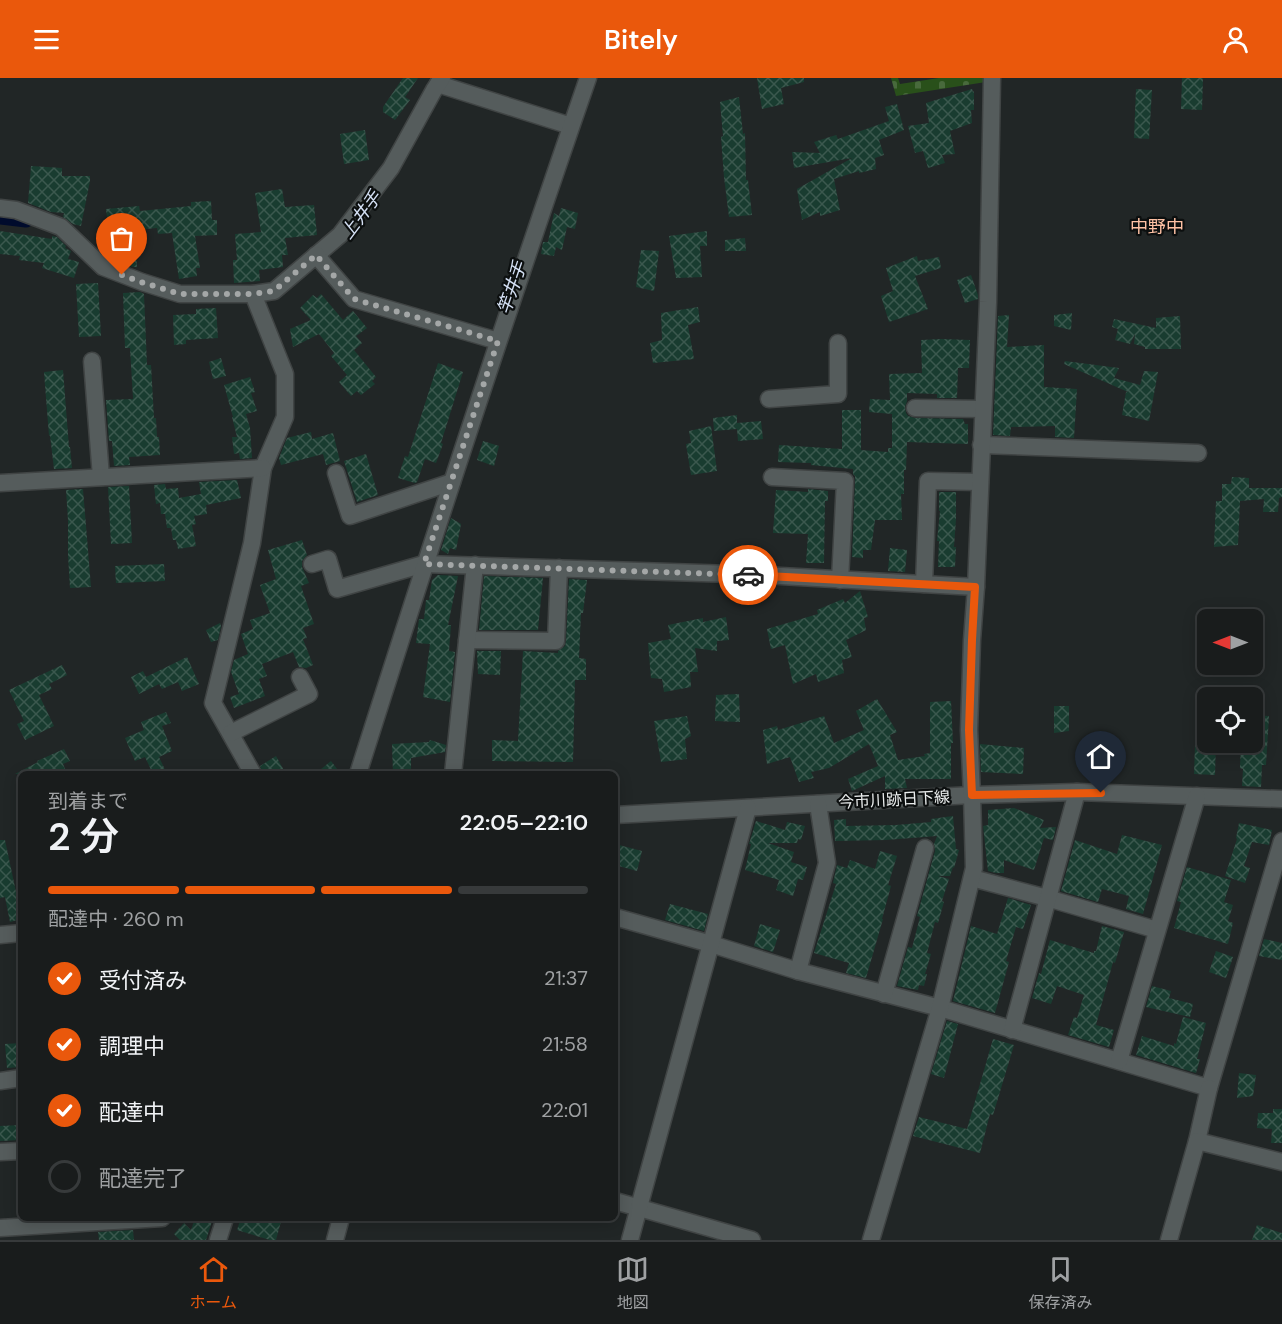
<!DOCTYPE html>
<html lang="ja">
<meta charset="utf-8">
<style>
:root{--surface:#191c1c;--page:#262929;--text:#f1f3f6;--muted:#9fa1a3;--line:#373a3b;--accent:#ea580c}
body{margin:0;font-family:"DM Sans","Noto Sans JP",sans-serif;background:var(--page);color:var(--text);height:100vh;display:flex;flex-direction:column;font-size:22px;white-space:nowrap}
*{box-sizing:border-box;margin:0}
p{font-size:20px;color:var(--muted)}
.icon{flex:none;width:33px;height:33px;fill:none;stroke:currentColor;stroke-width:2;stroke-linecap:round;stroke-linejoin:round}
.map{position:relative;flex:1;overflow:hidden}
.panel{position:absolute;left:18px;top:693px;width:600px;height:450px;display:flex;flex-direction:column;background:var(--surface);border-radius:9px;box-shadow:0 3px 15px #0003,0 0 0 2px var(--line)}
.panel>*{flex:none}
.needle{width:39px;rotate:270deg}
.buttons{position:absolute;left:1197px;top:531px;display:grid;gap:12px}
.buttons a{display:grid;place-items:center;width:66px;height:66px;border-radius:9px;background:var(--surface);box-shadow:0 3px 15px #0003,0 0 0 2px var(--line);font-size:30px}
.pin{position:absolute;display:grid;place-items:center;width:51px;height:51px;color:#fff;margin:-62px -26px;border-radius:50% 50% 50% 0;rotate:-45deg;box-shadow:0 0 6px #0007}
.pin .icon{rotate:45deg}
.courier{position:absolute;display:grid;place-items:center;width:60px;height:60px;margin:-30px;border:4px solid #ea580c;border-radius:50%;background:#fff;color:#222;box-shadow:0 2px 8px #0007}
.summary em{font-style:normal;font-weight:600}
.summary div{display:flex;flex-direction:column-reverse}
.summary{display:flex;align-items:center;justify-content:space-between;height:102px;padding:0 30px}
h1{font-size:39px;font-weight:600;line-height:45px}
.bar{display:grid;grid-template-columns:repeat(4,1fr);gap:9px 6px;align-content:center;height:72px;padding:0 30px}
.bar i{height:8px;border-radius:4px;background:var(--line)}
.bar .selected{background:var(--accent)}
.bar p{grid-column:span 4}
ol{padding:0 30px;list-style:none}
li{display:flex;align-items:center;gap:18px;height:66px}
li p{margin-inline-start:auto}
li .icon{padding:6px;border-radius:50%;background:var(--accent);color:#fff;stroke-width:4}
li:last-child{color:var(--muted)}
li i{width:33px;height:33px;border:3px solid var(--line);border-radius:50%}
header{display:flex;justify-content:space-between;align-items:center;height:78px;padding:0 30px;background:var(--accent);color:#fff;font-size:27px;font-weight:600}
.tabs{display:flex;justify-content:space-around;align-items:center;height:84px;border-top:2px solid var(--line);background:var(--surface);font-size:16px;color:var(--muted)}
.tabs a{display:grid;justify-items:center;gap:3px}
.tabs .selected{color:var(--accent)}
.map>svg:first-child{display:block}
.cemetery{fill:url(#cemetery-stones)}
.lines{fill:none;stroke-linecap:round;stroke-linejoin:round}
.canal{stroke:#000b2c;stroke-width:15}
.building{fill:url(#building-cross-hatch)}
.minor-casing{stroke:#404444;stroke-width:19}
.minor{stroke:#555c5c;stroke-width:16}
.done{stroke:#a4a7a7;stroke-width:6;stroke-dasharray:0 10.8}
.route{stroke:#ea580c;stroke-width:8}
.labels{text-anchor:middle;stroke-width:4.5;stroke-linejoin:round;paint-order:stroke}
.street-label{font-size:16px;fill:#eaeded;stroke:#0c0f0f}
.water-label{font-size:18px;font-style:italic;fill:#d5e1f5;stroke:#0c0f0f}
.neighbourhood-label{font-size:18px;fill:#fec1a4;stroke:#0c0f0f}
</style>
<header><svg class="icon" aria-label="menu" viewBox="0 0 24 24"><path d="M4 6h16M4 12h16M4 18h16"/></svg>Bitely<svg class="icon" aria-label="person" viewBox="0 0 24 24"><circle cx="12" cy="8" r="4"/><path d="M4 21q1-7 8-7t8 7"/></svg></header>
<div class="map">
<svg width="1282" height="1162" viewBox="0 0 1282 1162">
<defs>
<pattern id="cemetery-stones" width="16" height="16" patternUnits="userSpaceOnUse" patternTransform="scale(1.5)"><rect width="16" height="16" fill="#29501a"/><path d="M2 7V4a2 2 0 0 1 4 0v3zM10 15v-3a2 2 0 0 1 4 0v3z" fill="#486a3c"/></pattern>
<pattern id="building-cross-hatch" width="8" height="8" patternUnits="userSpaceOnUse" patternTransform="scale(1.5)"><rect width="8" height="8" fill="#193c30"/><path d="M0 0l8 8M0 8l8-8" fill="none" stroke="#3b584e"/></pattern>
</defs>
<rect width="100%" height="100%" fill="#212626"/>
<path class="cemetery" d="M891,0H898L900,6L939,0H986V4L896,18Z"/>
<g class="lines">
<path class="canal" d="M0,139L26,142"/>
</g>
<g class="building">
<path d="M403,0H418L405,19L410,22L395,42L383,34V29Z"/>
<path d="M757,0H804V4L781,10L784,26L762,31Z"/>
<path d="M1182,0H1203L1202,32L1181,31Z"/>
<path d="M972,11L973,14L974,13V32H971L972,45L950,53L955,76L942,77L945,85L928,90L923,73L915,75L908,48L929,45L926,25Z"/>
<path d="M1136,11L1152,12L1149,61L1134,60Z"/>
<path d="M739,19L743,56L745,55L746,102H748L752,137L729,139L724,99L721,59L723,58L720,24Z"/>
<path d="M897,26L904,52L879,62L884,77L875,80L876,91L859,95V93L834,101L840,132L820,138V134L802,142L797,111L852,80L794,90L792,74L820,75L814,64L836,57L838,61L889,43L885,29Z"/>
<path d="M365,52L369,82L344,86L340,56Z"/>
<path d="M31,88L62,90V98H90V103L81,148L73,146L63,139L64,135L51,134L28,125Z"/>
<path d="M282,111L285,129L314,127L317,157L285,160L288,177H282L283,189L259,192L260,203L234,205L233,182H237L235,156L261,154L255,115Z"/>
<path d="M211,123L212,142H217V157L195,158L200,190H196L197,198L179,201L172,155L158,156L157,150L135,152L137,189H133L119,184L117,159L109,160L106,131L139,128L140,133L191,128V124Z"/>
<path d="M561,130L578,135L575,151L567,149L562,172L556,169L554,178L541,176L543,164H548L554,135L559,138Z"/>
<path d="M0,153L52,161V158L57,159L66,168L65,170L71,173L68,181L79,184L74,200L42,190L44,185L19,182L20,178L0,176Z"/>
<path d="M707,153V168H700L702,199L676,200L669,158Z"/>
<path d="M745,160L746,173H725V162Z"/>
<path d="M641,172L659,173L654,213L636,209Z"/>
<path d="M917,178L918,183L939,179L941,190L915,198L928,231L889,244L881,218L893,213L886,190Z"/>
<path d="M971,197L978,217V221L965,225L957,202Z"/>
<path d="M98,205L101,258L79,259L76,206Z"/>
<path d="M140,214L144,216L147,287H151L154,340H156L157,359H159L160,377L129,379L130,387L114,388L112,363H109L106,322L133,321L130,270H125L123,215Z"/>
<path d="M321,216L343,242L353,233L367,250L356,258L362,265L354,272L376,299L372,303L375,306L361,317L357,313L351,318L339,304L347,297L331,278L334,275L319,256L293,269L290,251L311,242L300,230L313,217L317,220Z"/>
<path d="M698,229L700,244L688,247L694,281L653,285L650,265L662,262L661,235Z"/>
<path d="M216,230L218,260L186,262V266L174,267L173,237L196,236V231Z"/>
<path d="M1072,235L1071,252L1054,248V237Z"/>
<path d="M1009,237L1007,269L1044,267V309L1077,311L1074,360L1055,359V348L1011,349L1010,358L993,357L998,238Z"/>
<path d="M1180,238L1181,271H1145V269L1134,266L1135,256L1130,266L1115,262L1118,251L1112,249L1114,241L1156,250V240Z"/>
<path d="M941,261L970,262L969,290H958L957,320H937V316L907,315V323L905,329L906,335L908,338L915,340L963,341L965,346H968V366L907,364L906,392H904V416H901L902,442H875L871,472H863V480L852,479L855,404V398L853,396V391L811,387V385L778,384L779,367L842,371V332H861V372L888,374V370H892V336L869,334L870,321L890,322L889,296L922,295L921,262Z"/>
<path d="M221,280L226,298L213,301L209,284Z"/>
<path d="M1065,283L1119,290L1114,300L1140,307L1144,293L1158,294L1149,343L1122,337L1126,314H1128L1064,286Z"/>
<path d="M438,285L463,294L441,365L443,366L436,385L425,381L417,404L415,405L398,400L405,378L408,379Z"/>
<path d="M63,292L69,369H70L72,390L54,391L50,357L49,358L44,294Z"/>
<path d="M250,299L255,314L251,315L257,333L246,336L250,350L252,380L240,381L239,375L234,376L232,359H237L232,339H233L224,307Z"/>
<path d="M737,337V345L761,343L763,361L738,363L737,351L714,353L713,340Z"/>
<path d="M711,348L717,393L691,397L686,366L691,365L689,353Z"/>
<path d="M311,354L312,361L333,355L340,383L326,387L323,376L281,387L279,380L287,360Z"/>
<path d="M483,363L499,368L494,388L477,382Z"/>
<path d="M366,376L378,417L357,424L344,383Z"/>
<path d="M1232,399L1249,400V410H1282V419L1279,420L1278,434H1263L1264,421L1240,423L1238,467L1214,469L1216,423H1222V406H1231Z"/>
<path d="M237,402L241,420L206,427L207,436L194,438L196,446L192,447L196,468L178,471L176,462H173L171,450H167L165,436H161L160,425L156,426L154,407L165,406L166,411L178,410L179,420L201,416L199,404Z"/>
<path d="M129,408L132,465L111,466L108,409Z"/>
<path d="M83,411L91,509L70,510L68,477V442L66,412Z"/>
<path d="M808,411L828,413V423H825L824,485H806L808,456L773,455L776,412L808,414Z"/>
<path d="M939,414H956V441L954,469H956L955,489H938L939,463H937L940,433H939Z"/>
<path d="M451,440L461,446L456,472L450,470L448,476L441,472Z"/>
<path d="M302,462L307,477L302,483V489L309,505L301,508L314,546L303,550L307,560L303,561L313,587L306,590L299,589L293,574L262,586L267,598L259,601L265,618L234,630L230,619L239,616L231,594L234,582L248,576L241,556L253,551L250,542L270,535L260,507L276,501L268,472Z"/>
<path d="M890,470L907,472L905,494L888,493Z"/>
<path d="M164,486L165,503L116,505L115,488Z"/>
<path d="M438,497L458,498L448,547H451L449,573L455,574L450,624L423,619L430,566L416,565L419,541H424L426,522H429L432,502Z"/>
<path d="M484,498L543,500L538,552H479Z"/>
<path d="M569,501L587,502L583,535H581L579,580L586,581V602H575L573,684L492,683V662L518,663L523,573L558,575V573L565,568L566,563Z"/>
<path d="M860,513L868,539L864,540L866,552L846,562L852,579L842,582L844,595L818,604L816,596L793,606L785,567L771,571L767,551L818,536L817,532L843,521L845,525Z"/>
<path d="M726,539L729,562L717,563V573L695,570L698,594H690L691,609L664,614L662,601L651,600L648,565L671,561L668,547L703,540V544Z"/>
<path d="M220,545L221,548L218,562L211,564L206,552Z"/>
<path d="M477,573H501L500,597L478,596Z"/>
<path d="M187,579L199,606L182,613L178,604L162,611L159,606L139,616L131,599L143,593L146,599Z"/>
<path d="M62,587L67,597L49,606L52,611L39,617L54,648L25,662L17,646L24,643L9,612Z"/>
<path d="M739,616L740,644L715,643L716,617Z"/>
<path d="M877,621L897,654L890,657L898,682L925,678L924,676L930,675V624L951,623L953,665H951V701H905L907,710L885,711V698L852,713L848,701L878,688L869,666L829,690L811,694L814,700L799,704L790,679L767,686L763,652L777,648L778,652L824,638L834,665L864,652L856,633Z"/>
<path d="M1054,628H1069V653L1054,655Z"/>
<path d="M166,634L171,645L162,648L172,673L159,679L167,696H153L145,679L135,683L125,660L144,652L141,644Z"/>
<path d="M1196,637L1208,638V664H1216L1215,697L1194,696Z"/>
<path d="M1252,637L1269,638L1266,687H1262L1261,709L1242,708L1243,691L1240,690L1241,664H1252Z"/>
<path d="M687,638L691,658L685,661L687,681L661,684L654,643Z"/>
<path d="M430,662L446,667L445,674L411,680V696H393L392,666L429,664Z"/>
<path d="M980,666L1024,670L1023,696L981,694Z"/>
<path d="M64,671L70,683L63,686L66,693L60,696H15L38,684L37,683Z"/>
<path d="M276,678L286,696H263L260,688Z"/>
<path d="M331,683L341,696H315Z"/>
<path d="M1014,730L1044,742L1040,750L1056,749L1053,762L1044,760L1034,792L1004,782V795H996L988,793L983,748L988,747V732Z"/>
<path d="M953,738L956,771L959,772L954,790L953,789L950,798H938L949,801L942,823L944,824L938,845L935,844L927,875L931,876L925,896H927L924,908L919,907L918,912L897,908L908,869L912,870L920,839L917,838L935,773L934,766L937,758L886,762L835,763L834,742L846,741V748L896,747L931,744V741Z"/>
<path d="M756,743L785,752L787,744L805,748L801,762L798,761L797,765H768L794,774L791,784L807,789L803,802L798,801L793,818L776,812L779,802L745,792L751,766H749Z"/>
<path d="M1239,745L1272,752L1269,767L1252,764L1244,788L1250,790L1245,805L1225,798L1237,761L1236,760Z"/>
<path d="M1122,757L1162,767L1143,836L1126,831L1129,818L1102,811L1098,824L1061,813L1075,762L1117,776Z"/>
<path d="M0,762H5L16,814L21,813V841L10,844L5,819L0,820Z"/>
<path d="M619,767L642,773L637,793L615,787Z"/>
<path d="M880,773L897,778L888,807L891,808L882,841H883L866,900L846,895L849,885L814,875L836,806L833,805L837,787L847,790L850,782L875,791Z"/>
<path d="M1187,789L1231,802L1224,824L1233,827L1228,843L1233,845L1228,866L1174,850L1181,824L1177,823Z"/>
<path d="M1008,820L1031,827L1023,851L1016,849L1006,883L1009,884L995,935L953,923L971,848L997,856Z"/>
<path d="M670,826L708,836L704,853L665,842Z"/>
<path d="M760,846L780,852L773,874L754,868Z"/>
<path d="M1102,848L1124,854L1115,885L1113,884L1096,947L1114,952L1109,969L1068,957L1074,939L1077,940L1084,917L1057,908L1051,926L1032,920L1039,895L1041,896L1050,862L1094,875V873H1096Z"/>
<path d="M1264,861L1282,865V882L1259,878Z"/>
<path d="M1216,873L1233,879L1226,900L1209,894Z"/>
<path d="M1152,908L1171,913L1169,920L1193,926L1190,939L1146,929Z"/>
<path d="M1183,939L1206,945L1197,981H1200L1196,995L1136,977L1142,958L1174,968V965L1176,966Z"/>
<path d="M947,943L958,946L944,1000L931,996Z"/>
<path d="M993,961L1014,967L993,1037L990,1036L980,1075L913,1058L919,1039L967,1051Z"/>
<path d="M21,965V989L7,990L5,966Z"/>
<path d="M1239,995L1256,997L1253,1018L1237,1020Z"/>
<path d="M1273,1031H1282V1065H1271L1272,1051L1257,1050L1258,1035H1273Z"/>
<path d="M21,1047V1062L0,1063V1048Z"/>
<path d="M195,1140H213L206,1162H180L174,1156L184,1145L191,1152Z"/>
<path d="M241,1140H282L276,1162H270L237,1152Z"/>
<path d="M1257,1147L1282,1155V1162H1252Z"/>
<path d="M133,1152L134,1162H99L98,1154Z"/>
</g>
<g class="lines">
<g class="minor-casing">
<g id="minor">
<path d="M438,6L571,48"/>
<path d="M0,130L16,132L61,149L103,189L142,204L180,216H253L274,213L340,157L391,90L434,12L442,0"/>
<path d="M316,177L354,221L498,263"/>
<path d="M253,216L285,296V339L263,390L252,465L213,625L253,696"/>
<path d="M92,283L101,399"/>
<path d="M769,321L838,316V265"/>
<path d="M915,330L983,331"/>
<path d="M981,367L1198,375"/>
<path d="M336,395L350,438L452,404"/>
<path d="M772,399L845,403L840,502"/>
<path d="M0,405L263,390"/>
<path d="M312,486L328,481L337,511L424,486L763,497L976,509"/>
<path d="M924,506L928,403L980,404"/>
<path d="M467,562L556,563L559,490"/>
<path d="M231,655L309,616L300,599"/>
<path d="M358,696C432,463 508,231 588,0"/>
<path d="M453,696L475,487"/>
<path d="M615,737L972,717L1077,714L1282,721"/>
<path d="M972,800L1047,820L1157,852"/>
<path d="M615,839L711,866L798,893L940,930L1209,1010L1282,763"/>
<path d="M0,857L21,855"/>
<path d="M798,893L827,785L818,726"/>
<path d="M884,916L925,770"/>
<path d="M1012,952L1077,714"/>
<path d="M1119,983L1197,718"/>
<path d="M0,1003L21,1000"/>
<path d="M1197,1063L1209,1010"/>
<path d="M0,1074L21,1073"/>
<path d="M615,1123L752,1162"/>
<path d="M0,1150L162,1140"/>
<path d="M218,1162L225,1140"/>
<path d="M335,1162L341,1140"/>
<path d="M630,1162L748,730"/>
<path d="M871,1162L940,930L974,790L972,717L969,652L972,562L976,509L988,224L992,0"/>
<path d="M1169,1162L1197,1063L1282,1084"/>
</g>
</g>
<use href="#minor" class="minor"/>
</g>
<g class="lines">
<path class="done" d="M122,197L141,204L180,216H253L274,213L316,177L354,221L498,263L424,486L748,497"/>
<path class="route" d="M748,497L975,509L972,562L969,652L972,717L1101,715"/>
</g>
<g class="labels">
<g class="street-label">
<text transform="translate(894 721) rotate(-3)" y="6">今市川跡日下線</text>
</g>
<g class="water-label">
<text transform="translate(361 137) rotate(-53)" y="6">上井手</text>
<text transform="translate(512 210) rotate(-71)" y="6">竿井手</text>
</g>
<g class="neighbourhood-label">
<text x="1157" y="155">中野中</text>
</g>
</g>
</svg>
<div class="buttons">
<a><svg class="needle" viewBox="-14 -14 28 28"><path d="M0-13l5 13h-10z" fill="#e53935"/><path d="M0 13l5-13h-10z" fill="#9fa1a3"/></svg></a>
<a><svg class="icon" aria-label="locate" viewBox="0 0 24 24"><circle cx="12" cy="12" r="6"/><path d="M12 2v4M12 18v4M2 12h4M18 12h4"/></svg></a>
</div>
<div class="pin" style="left:122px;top:197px;background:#ea580c"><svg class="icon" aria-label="bag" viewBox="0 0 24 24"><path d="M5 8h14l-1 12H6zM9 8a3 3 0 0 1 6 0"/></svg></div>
<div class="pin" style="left:1101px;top:715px;background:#1f2937"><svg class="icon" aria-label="home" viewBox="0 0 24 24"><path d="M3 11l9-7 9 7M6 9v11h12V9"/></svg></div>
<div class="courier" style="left:748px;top:497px"><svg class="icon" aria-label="car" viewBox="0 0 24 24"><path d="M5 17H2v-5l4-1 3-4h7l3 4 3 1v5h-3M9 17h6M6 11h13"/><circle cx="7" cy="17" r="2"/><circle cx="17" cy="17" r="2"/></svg></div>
<section class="panel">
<div class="summary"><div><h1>2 分</h1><p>到着まで</p></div><em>22:05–22:10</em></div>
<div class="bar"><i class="selected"></i><i class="selected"></i><i class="selected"></i><i></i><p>配達中 · 260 m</p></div>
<ol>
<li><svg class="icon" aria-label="check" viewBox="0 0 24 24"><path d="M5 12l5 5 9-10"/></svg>受付済み<p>21:37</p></li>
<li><svg class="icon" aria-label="check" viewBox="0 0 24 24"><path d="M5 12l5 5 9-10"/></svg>調理中<p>21:58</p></li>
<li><svg class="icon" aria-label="check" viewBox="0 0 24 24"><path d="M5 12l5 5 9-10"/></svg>配達中<p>22:01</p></li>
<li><i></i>配達完了</li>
</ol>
</section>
</div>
<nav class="tabs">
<a class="selected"><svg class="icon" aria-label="home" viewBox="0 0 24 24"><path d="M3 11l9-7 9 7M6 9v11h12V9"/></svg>ホーム</a>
<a><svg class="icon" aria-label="map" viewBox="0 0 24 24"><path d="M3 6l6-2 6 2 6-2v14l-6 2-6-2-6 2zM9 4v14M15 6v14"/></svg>地図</a>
<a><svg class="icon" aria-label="saved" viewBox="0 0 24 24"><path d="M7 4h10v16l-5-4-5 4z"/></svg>保存済み</a>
</nav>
